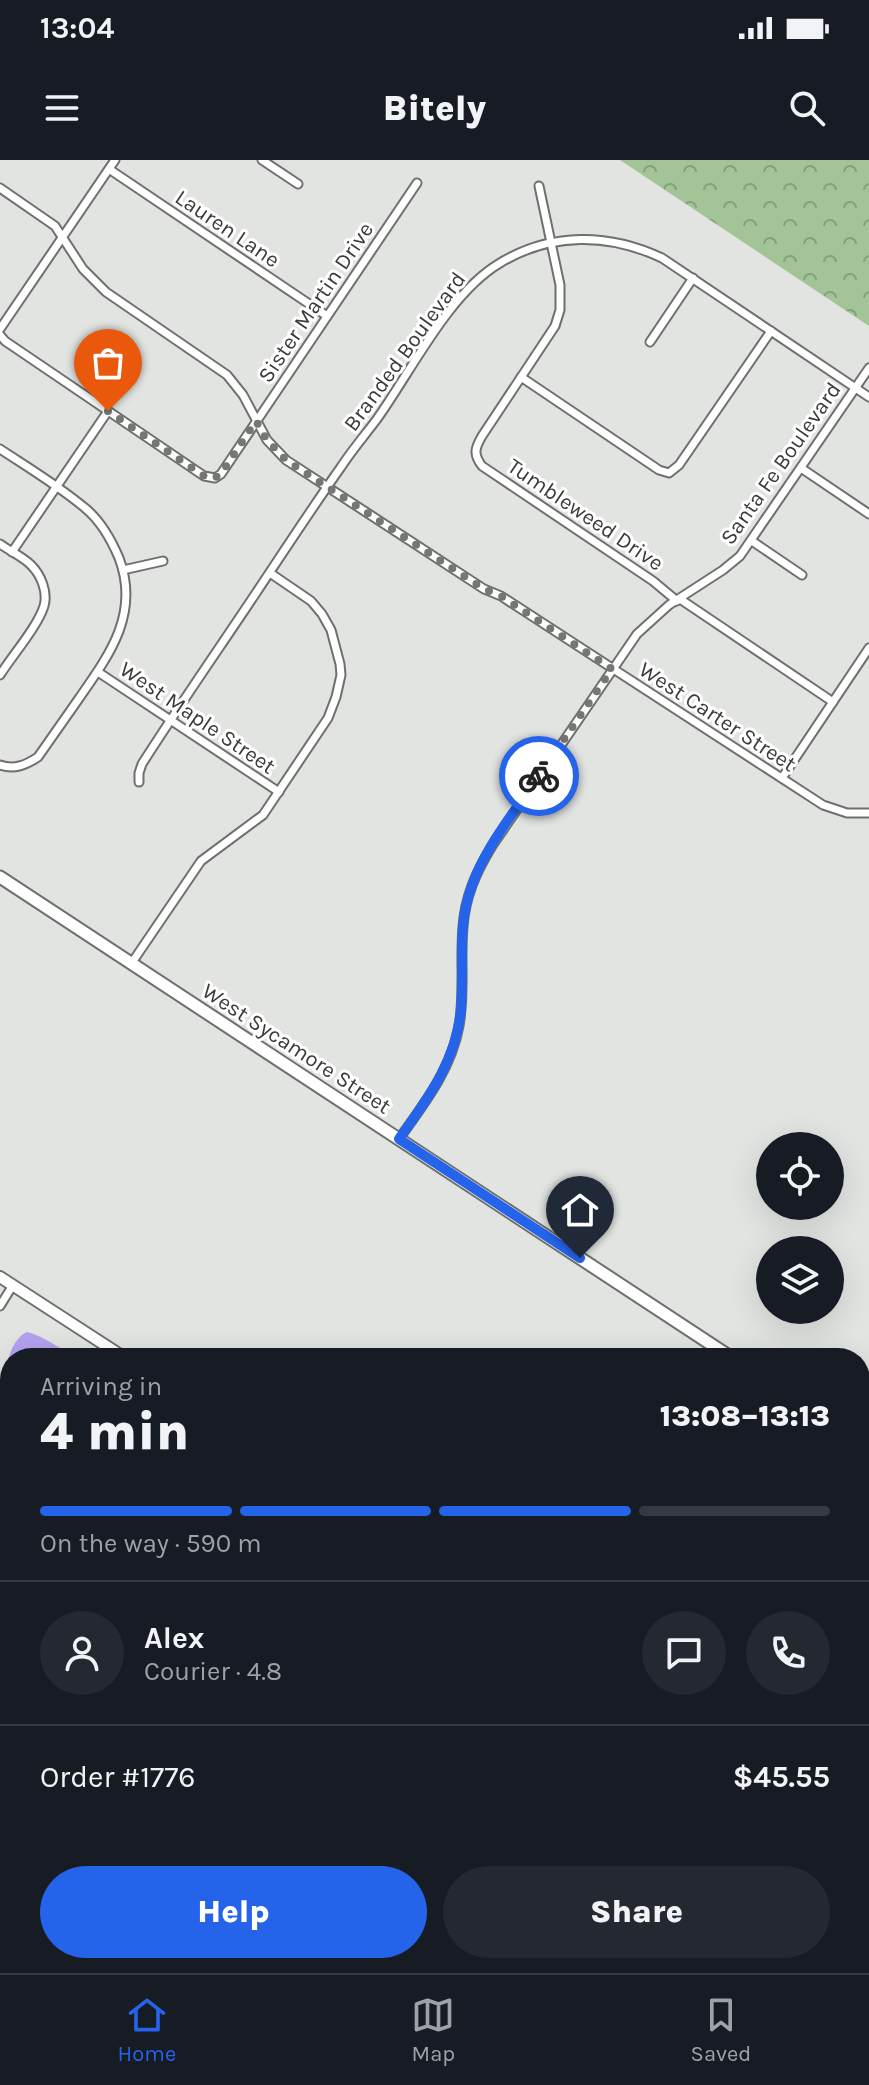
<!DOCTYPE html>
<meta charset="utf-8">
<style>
:root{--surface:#171b24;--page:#242831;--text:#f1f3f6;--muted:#9ea1a6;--line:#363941;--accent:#2563eb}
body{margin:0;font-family:Karla,sans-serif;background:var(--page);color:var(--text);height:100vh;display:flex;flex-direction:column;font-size:30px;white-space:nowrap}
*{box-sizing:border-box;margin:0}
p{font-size:26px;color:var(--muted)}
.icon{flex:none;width:44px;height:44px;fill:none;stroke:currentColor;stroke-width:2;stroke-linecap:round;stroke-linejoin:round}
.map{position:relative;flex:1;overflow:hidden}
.details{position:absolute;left:0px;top:1188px;width:870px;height:626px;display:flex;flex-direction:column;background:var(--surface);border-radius:32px 32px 0 0;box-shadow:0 8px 32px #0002}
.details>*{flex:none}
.tools{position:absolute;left:756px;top:972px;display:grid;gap:16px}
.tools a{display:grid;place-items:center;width:88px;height:88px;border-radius:50%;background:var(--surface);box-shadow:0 8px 32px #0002;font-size:40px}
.pin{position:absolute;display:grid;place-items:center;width:68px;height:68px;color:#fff;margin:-82px -34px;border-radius:50% 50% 50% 0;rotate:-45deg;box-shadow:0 0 8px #0007}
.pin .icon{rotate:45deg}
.courier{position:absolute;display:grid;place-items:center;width:80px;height:80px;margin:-40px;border:6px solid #2563eb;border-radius:50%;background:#fff;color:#222;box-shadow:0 2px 10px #0007}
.summary em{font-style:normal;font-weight:800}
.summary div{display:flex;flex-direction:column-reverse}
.summary{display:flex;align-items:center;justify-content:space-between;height:136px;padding:0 40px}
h1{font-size:52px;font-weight:800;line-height:60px}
.bar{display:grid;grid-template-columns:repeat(4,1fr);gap:12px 8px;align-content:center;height:96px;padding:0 40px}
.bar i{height:10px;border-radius:6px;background:var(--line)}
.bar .active{background:var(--accent)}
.bar p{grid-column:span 4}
.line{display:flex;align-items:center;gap:20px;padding:0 40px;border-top:2px solid var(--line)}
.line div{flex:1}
.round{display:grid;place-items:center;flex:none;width:84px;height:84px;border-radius:42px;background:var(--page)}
.primary-button{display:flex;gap:16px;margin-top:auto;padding:16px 40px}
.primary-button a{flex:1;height:92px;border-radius:48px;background:var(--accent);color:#fff;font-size:32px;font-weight:800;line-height:92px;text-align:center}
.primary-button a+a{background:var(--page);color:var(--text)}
.status{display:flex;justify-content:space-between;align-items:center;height:56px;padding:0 40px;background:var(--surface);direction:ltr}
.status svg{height:22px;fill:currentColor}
header{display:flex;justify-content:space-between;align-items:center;height:104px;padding:0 40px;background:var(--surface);font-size:36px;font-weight:800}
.tabs{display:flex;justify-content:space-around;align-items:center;height:112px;border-top:2px solid var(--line);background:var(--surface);font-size:22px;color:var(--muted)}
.tabs a{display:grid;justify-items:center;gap:4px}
.tabs .active{color:var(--accent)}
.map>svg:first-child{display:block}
.forest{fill:url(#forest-crowns)}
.water{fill:#b3a0ef}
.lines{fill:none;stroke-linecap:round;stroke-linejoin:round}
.street-casing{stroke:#6e706d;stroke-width:11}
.secondary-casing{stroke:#6e706d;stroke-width:14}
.primary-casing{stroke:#6e706d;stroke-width:15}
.street{stroke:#fff;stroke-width:7}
.secondary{stroke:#fff;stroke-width:10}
.primary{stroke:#fff;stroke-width:11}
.done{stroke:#757774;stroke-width:8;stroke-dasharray:0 14.4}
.route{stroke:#2563eb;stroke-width:10}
.labels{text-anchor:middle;stroke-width:6;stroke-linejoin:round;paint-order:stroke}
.street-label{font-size:22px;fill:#3b3c3a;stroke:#fff}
</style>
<div class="status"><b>13:04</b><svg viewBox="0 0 49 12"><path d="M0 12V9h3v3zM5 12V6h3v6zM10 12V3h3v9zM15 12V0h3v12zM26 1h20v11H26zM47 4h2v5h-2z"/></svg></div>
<header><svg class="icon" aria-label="menu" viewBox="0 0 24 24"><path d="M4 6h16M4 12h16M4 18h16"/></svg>Bitely<svg class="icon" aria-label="search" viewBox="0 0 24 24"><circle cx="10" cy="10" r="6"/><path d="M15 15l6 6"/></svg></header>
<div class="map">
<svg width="869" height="1813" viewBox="0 0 869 1813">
<defs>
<pattern id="forest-crowns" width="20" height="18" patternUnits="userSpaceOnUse" patternTransform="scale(2)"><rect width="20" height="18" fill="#a2c497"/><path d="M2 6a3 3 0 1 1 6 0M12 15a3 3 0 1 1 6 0" fill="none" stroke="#85a07c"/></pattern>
</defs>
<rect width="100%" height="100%" fill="#e2e4e1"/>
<path class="forest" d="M620,0H869V166Z"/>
<path class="water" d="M27,1172C40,1175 64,1189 73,1198H10V1213L7,1208C8,1195 15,1177 27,1172Z"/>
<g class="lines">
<g class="street-casing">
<g id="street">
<path d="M262,0L298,24"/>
<path d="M109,9L327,156"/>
<path d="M539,26L560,125V150L555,166L482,276C475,288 473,294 482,306L653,421L677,441"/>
<path d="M0,28L55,66L83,109L106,132L227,215L243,235L267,280L286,300L484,429L501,436L823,645L847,653H869"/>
<path d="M0,169L115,0"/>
<path d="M0,175L5,181L204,316L215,318L221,314L417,23"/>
<path d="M650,182L693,118"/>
<path d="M521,217L659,310L669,313L679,305L771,171"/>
<path d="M0,289C29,308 59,326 85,348C101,361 111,379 119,398C140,453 110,494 80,537C66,557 52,577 38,597C26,605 14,610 0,605"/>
<path d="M801,308L869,354"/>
<path d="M752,381L802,415"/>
<path d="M0,384C10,391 23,397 31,405C41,415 48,432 44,446C38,466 12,496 0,515"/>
<path d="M12,392L108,251"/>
<path d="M123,410L163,401"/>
<path d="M680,439L833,542"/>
<path d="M98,512L279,632"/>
<path d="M782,618L869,488"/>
<path d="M139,622V613L142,604C179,546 218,490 256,433C284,391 312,348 341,307C352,290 365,275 377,259C412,210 449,133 500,103C551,72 609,73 662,98L869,237"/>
<path d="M131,804L201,701L263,655L328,558L336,537L341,515L340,504L331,470L322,454L311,441L270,413"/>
<path d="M399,979C424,944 451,910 459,866C465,833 460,800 463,767C465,737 476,712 492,686L637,474L669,445L723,410L740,396L869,208"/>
<path d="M0,1146L13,1125"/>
<path d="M0,1580L10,1587"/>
<path d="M860,1723L869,1710"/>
<path d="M799,1813L805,1804"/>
</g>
</g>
<g class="secondary-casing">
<g id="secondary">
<path d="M0,1117L125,1198"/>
<path d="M860,1677L869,1683"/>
</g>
</g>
<g class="primary-casing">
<g id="primary">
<path d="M0,717L732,1198"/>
<path d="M860,1282L869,1288"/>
</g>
</g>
<use href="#street" class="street"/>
<use href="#secondary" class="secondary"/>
<use href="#primary" class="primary"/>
</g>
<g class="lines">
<path class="done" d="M108,251L204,316L213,319L221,314L256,261L267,280L286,300L484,429L501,436L612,509L539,616"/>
<path class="route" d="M539,616C513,654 480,693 468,738C458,773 464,812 461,848C457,900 428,938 399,979L580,1098"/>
</g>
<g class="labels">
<g class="street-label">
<text transform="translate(228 68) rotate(34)" y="8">Lauren Lane</text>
<text transform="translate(315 142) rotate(-56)" y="8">Sister Martin Drive</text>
<text transform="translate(404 191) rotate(-54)" y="8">Branded Boulevard</text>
<text transform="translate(780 303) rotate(-55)" y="8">Santa Fe Boulevard</text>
<text transform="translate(586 354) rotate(34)" y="8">Tumbleweed Drive</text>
<text transform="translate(718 556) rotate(33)" y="8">West Carter Street</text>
<text transform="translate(198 557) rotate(34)" y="8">West Maple Street</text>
<text transform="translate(297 888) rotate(33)" y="8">West Sycamore Street</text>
</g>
</g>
</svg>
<div class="tools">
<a><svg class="icon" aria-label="locate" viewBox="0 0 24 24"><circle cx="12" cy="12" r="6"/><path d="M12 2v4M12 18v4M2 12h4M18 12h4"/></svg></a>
<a><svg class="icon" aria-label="layers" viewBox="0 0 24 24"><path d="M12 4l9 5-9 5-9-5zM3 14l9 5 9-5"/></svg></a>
</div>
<div class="pin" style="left:108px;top:251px;background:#ea580c"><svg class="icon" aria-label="bag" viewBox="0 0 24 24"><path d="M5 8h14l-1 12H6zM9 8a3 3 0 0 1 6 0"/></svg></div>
<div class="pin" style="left:580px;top:1098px;background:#1f2937"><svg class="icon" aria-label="home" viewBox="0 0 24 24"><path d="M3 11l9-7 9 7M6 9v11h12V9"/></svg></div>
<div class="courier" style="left:539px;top:616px"><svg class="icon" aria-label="bike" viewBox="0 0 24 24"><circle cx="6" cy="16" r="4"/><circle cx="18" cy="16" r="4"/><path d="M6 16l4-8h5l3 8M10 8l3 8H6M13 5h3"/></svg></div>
<section class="details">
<div class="summary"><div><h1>4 min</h1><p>Arriving in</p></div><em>13:08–13:13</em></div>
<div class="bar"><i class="active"></i><i class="active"></i><i class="active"></i><i></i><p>On the way · 590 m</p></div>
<div class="line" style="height:144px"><a class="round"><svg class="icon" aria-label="person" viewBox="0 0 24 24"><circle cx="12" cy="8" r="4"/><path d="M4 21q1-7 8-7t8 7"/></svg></a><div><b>Alex</b><p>Courier · 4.8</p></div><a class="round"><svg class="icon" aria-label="chat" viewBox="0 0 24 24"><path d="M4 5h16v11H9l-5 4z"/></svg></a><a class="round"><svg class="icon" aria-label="phone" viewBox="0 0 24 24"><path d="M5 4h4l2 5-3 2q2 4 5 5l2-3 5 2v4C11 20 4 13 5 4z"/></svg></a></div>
<div class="line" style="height:104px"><div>Order #1776</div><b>$45.55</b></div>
<div class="primary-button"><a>Help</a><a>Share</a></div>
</section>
</div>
<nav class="tabs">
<a class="active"><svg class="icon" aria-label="home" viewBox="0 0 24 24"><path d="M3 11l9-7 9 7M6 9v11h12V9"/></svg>Home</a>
<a><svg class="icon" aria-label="map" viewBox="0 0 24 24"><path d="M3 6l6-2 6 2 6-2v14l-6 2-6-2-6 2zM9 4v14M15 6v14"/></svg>Map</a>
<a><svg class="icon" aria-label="saved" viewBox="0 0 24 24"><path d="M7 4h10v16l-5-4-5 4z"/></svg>Saved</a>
</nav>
